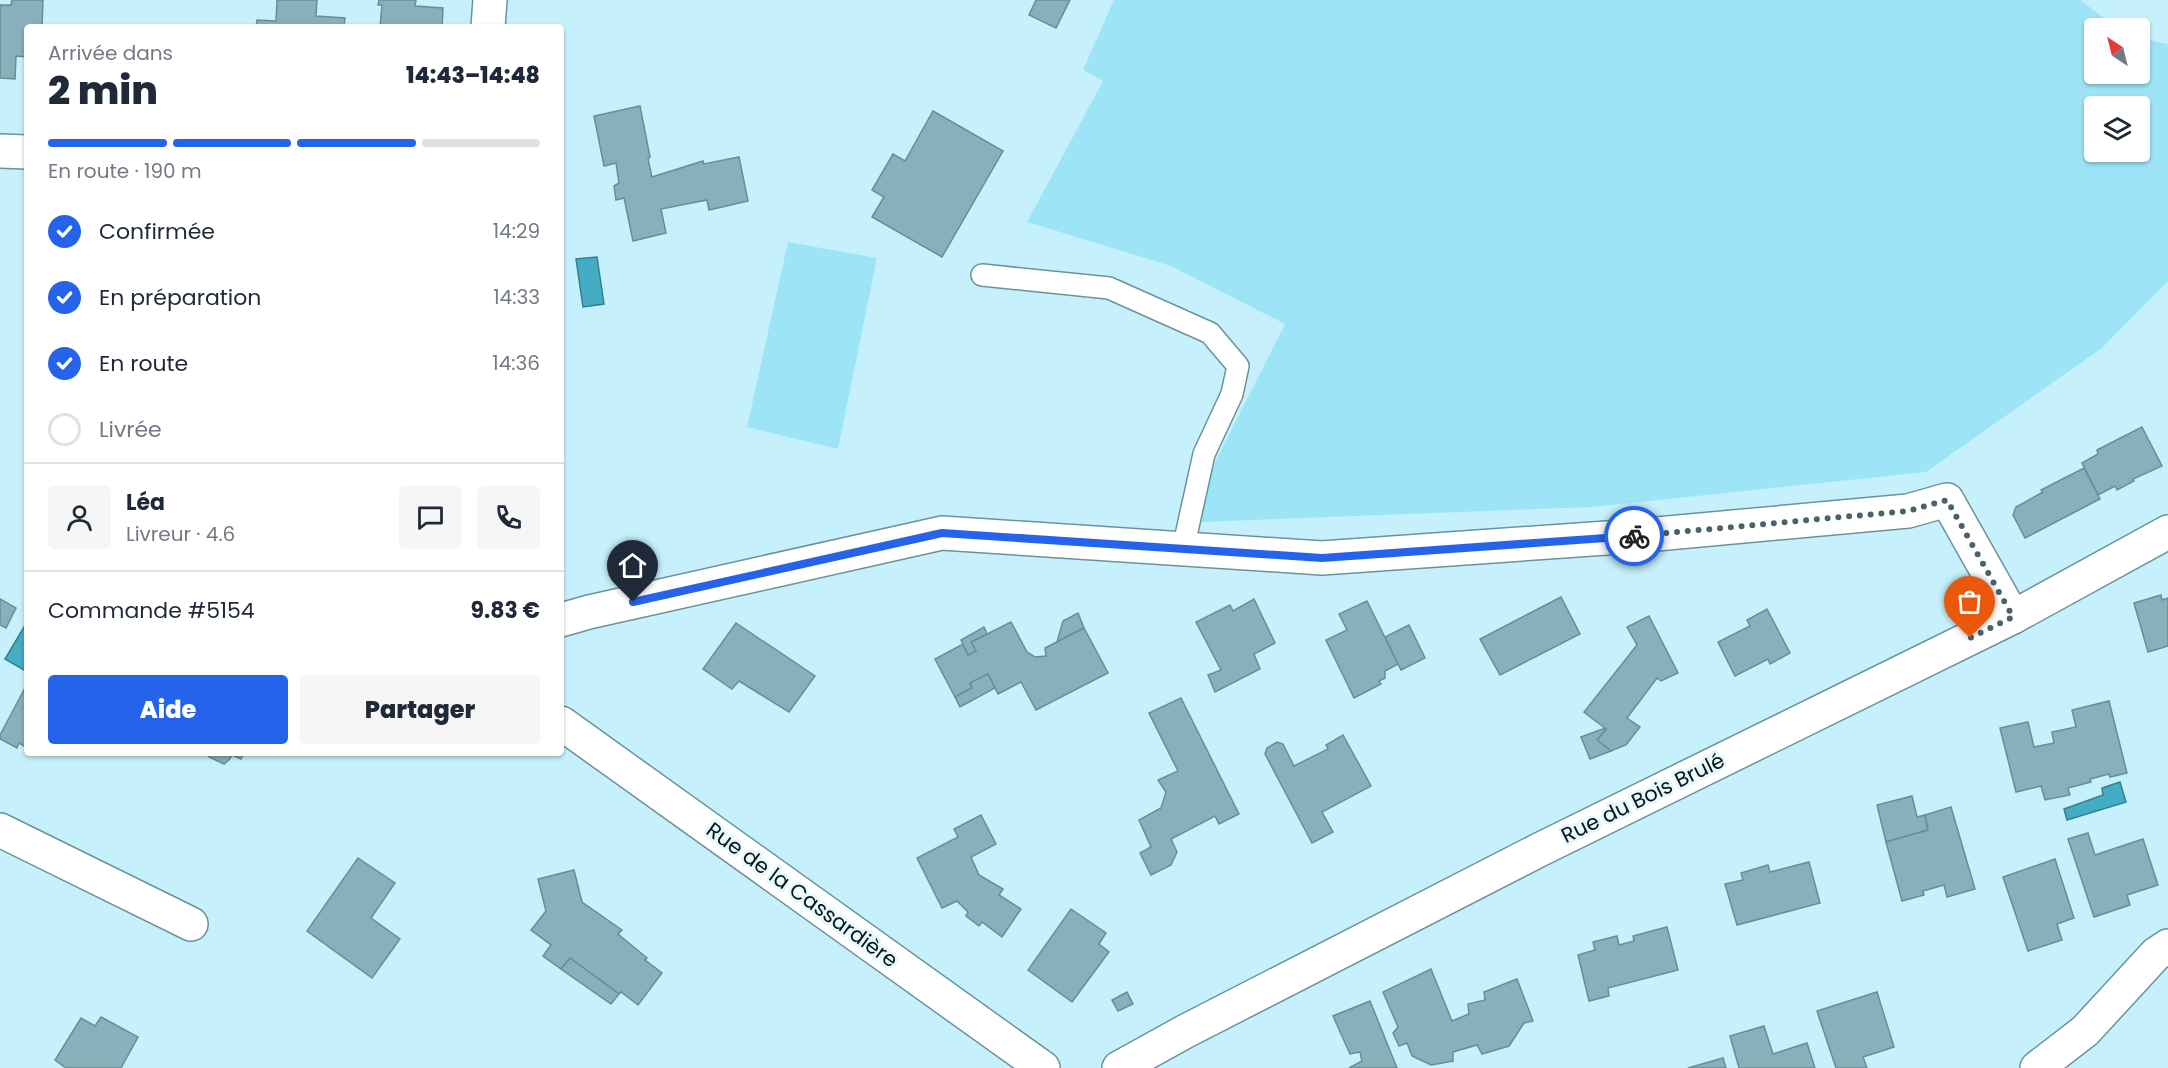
<!DOCTYPE html>
<html lang="fr">
<meta charset="utf-8">
<style>
:root{--surface:#fff;--page:#f6f6f7;--text:#1f2937;--muted:#747a83;--line:#e0e1e3;--accent:#2563eb}
body{margin:0;font-family:Poppins,sans-serif;background:var(--page);color:var(--text);height:100vh;display:flex;flex-direction:column;font-size:22px;white-space:nowrap}
*{box-sizing:border-box;margin:0}
p{font-size:20px;color:var(--muted)}
.icon{flex:none;width:33px;height:33px;fill:none;stroke:currentColor;stroke-width:2;stroke-linecap:round;stroke-linejoin:round}
.map{position:relative;flex:1;overflow:hidden}
.details{position:absolute;left:24px;top:24px;width:540px;height:732px;display:flex;flex-direction:column;background:var(--surface);border-radius:6px;box-shadow:0 2px 4px #0004}
.details>*{flex:none}
.needle{width:39px;rotate:325deg}
.tools{position:absolute;left:2084px;top:18px;display:grid;gap:12px}
.tools a{display:grid;place-items:center;width:66px;height:66px;border-radius:6px;background:var(--surface);box-shadow:0 2px 4px #0004;font-size:30px}
.pin{position:absolute;display:grid;place-items:center;width:51px;height:51px;color:#fff;margin:-62px -26px;border-radius:50% 50% 50% 0;rotate:-45deg;box-shadow:0 0 6px #0007}
.pin .icon{rotate:45deg}
.courier{position:absolute;display:grid;place-items:center;width:60px;height:60px;margin:-30px;border:4px solid #2563eb;border-radius:50%;background:#fff;color:#222;box-shadow:0 2px 8px #0007}
.overview em{font-style:normal;font-weight:800}
.overview div{display:flex;flex-direction:column-reverse}
.overview{display:flex;align-items:center;justify-content:space-between;height:102px;padding:0 24px}
h1{font-size:39px;font-weight:800;line-height:45px}
.bar{display:grid;grid-template-columns:repeat(4,1fr);gap:9px 6px;align-content:center;height:72px;padding:0 24px}
.bar i{height:8px;border-radius:4px;background:var(--line)}
.bar .selected{background:var(--accent)}
.bar p{grid-column:span 4}
.line{display:flex;align-items:center;gap:15px;padding:0 24px;border-top:2px solid var(--line)}
.line div{flex:1}
.round{display:grid;place-items:center;flex:none;width:63px;height:63px;border-radius:6px;background:var(--page)}
ol{padding:0 24px;list-style:none}
li{display:flex;align-items:center;gap:18px;height:66px}
li p{margin-inline-start:auto}
li .icon{padding:6px;border-radius:50%;background:var(--accent);color:#fff;stroke-width:4}
li:last-child{color:var(--muted)}
li i{width:33px;height:33px;border:3px solid var(--line);border-radius:50%}
.primary-button{display:flex;gap:12px;margin-top:auto;padding:12px 24px}
.primary-button a{flex:1;height:69px;border-radius:6px;background:var(--accent);color:#fff;font-size:24px;font-weight:800;line-height:69px;text-align:center}
.primary-button a+a{background:var(--page);color:var(--text)}
.map>svg:first-child{display:block}
.green{fill:#9de5f6;fill-rule:evenodd}
.water{fill:#45adc3;stroke:#328091;stroke-width:1.5}
.building{fill:#87b0ba;stroke:#658e97;stroke-width:1.5}
.lines{fill:none;stroke-linecap:round;stroke-linejoin:round}
.lane-casing{stroke:#6a939c;stroke-width:24}
.street-casing{stroke:#6a939c;stroke-width:36}
.lane{stroke:#fff;stroke-width:21}
.street{stroke:#fff;stroke-width:33}
.done{stroke:#4a636a;stroke-width:6;stroke-dasharray:0 10.8}
.route{stroke:#2563eb;stroke-width:8}
.labels{text-anchor:middle;stroke-width:6;stroke-linejoin:round;paint-order:stroke}
.street-label{font-size:21px;fill:#07171b;stroke:#e8f9fd}
</style>
<div class="map">
<svg width="2168" height="1068" viewBox="0 0 2168 1068">
<rect width="100%" height="100%" fill="#c6f1fc"/>
<g class="green">
<path d="M1114,0H2080L2117,28H2094V74H2139V38L2168,44V281L2102,348L1926,472L1592,507L1200,522L1208,476L1285,324L1171,266L1027,222L1103,81L1083,70ZM2094,106H2139V152H2094Z"/>
<path d="M788,242L877,258L838,449L747,427Z"/>
</g>
<g class="water">
<path d="M597,257L604,304L583,307L576,259Z"/>
<path d="M27,622V664L24,670L5,659Z"/>
<path d="M2120,782L2126,802L2067,820L2064,809L2103,795L2102,788Z"/>
</g>
<g class="building">
<path d="M12,0H43L42,27H27V57L16,56L15,79L0,78V5H11Z"/>
<path d="M277,0H317L316,16L345,18L344,27H256L257,20L276,21Z"/>
<path d="M379,0H416L415,6L443,8L442,27H380L382,5H378Z"/>
<path d="M1036,0H1070L1056,28L1029,15Z"/>
<path d="M640,106L650,157L648,159L652,177L703,161L704,164L739,157L748,201L709,210L707,200L661,209L666,233L633,241L624,198L616,200L614,186L619,183L616,163L604,166L594,116Z"/>
<path d="M933,111L1003,151L942,257L872,217L884,197L872,190L893,154L905,161Z"/>
<path d="M2142,427L2162,466L2133,479L2134,481L2117,490L2115,486L2098,495L2082,463L2098,454L2097,450Z"/>
<path d="M2084,468L2100,499L2025,538L2013,515L2016,507L2043,492L2041,490Z"/>
<path d="M2161,595L2162,600L2168,598V646L2148,652L2134,603Z"/>
<path d="M1561,597L1580,634L1500,675L1480,639Z"/>
<path d="M0,599L16,608L6,628L0,625Z"/>
<path d="M1254,599L1275,643L1254,654L1260,669L1215,692L1208,675L1221,670L1196,622L1230,605L1233,611Z"/>
<path d="M1367,601L1398,664L1385,671V678L1379,681L1381,684L1354,698L1326,640L1347,630L1339,614Z"/>
<path d="M1767,609L1790,653L1770,664L1768,659L1735,676L1718,642L1750,626L1747,620Z"/>
<path d="M1078,613L1084,628L1057,642L1063,621Z"/>
<path d="M1649,616L1678,673L1661,681L1657,678L1627,718L1640,727L1626,745L1611,751L1597,740L1606,729L1584,712L1637,645L1627,627Z"/>
<path d="M1011,622L1027,652L1035,657L1046,656L1045,648L1084,628L1108,673L1036,710L1021,682L998,694L988,674L970,683L972,688L955,697L935,659L963,644L968,655L976,651L971,642Z"/>
<path d="M736,623L815,676L789,712L739,681L732,689L703,669Z"/>
<path d="M1409,625L1425,658L1401,670L1385,637Z"/>
<path d="M984,627L987,634L971,642L976,651L968,655L961,640Z"/>
<path d="M988,674L995,688L960,707L955,697L972,688L970,683Z"/>
<path d="M25,688L27,689V748L19,743L17,748L0,739V735Z"/>
<path d="M1181,698L1239,814L1219,824L1215,816L1171,839L1177,852L1171,865L1151,875L1140,853L1151,847L1139,820L1161,808L1166,792L1158,780L1178,771L1149,713Z"/>
<path d="M2109,701L2127,773L2110,777L2109,774L2090,779L2091,782L2068,788L2070,795L2045,800L2041,786L2016,792L2000,728L2028,722L2034,747L2054,743L2052,732L2076,727L2072,710Z"/>
<path d="M1605,728L1606,729L1597,740L1611,751L1590,759L1581,737Z"/>
<path d="M1343,735L1371,786L1322,812L1333,832L1312,843L1265,754L1267,748L1277,742L1283,744L1294,766L1328,749L1326,745Z"/>
<path d="M207,753H244L241,759L232,755L229,760L224,764L209,757Z"/>
<path d="M1912,796L1917,817L1925,815L1928,830L1886,842L1877,805Z"/>
<path d="M1951,807L1975,889L1947,897L1944,885L1923,891L1924,895L1902,901L1886,842L1928,830L1925,815Z"/>
<path d="M981,815L996,844L971,857L979,875L1003,889L999,895L1021,909L1002,937L982,922L979,926L966,916L968,912L957,901L942,908L917,858L958,837L954,829Z"/>
<path d="M2088,833L2095,855L2143,839L2158,885L2127,895L2130,905L2094,917L2068,839Z"/>
<path d="M358,858L395,883L371,918L400,939L372,978L307,931Z"/>
<path d="M2055,859L2074,918L2057,924L2062,940L2028,951L2003,877Z"/>
<path d="M1809,862L1820,903L1737,925L1725,884L1743,880L1741,873L1768,865L1770,872Z"/>
<path d="M574,870L582,902L622,930L618,934L647,958L645,960L662,973L638,1005L621,992L619,994L570,958L561,969L543,956L551,945L531,930L546,911L538,879Z"/>
<path d="M1071,909L1106,933L1099,944L1109,952L1072,1002L1028,970Z"/>
<path d="M1667,927L1678,970L1608,988L1609,996L1589,1001L1578,955L1595,950L1593,942L1617,936L1619,945L1634,941L1633,936Z"/>
<path d="M570,958L619,994L611,1004L561,969Z"/>
<path d="M1431,969L1452,1021L1469,1014L1468,1004L1485,1000L1484,992L1517,979L1533,1021L1524,1023L1509,1046L1482,1054L1477,1045L1453,1052V1061L1431,1065L1412,1056L1407,1043L1399,1046L1393,1033L1398,1027L1383,992Z"/>
<path d="M1127,992L1133,1004L1118,1011L1112,1000Z"/>
<path d="M1877,992L1894,1047L1863,1057L1867,1068H1836L1817,1011Z"/>
<path d="M1370,1001L1397,1068H1349L1362,1061L1360,1052L1350,1054L1333,1016Z"/>
<path d="M101,1017L138,1037L121,1068H66L55,1060L81,1018L95,1026Z"/>
<path d="M1764,1026L1773,1054L1807,1043L1815,1068H1739L1730,1036Z"/>
<path d="M1723,1058L1726,1068H1688Z"/>
</g>
<g class="lines">
<g class="lane-casing">
<path id="lane" d="M982,275L1109,288L1210,333L1238,366L1232,394L1204,454L1183,549"/>
</g>
<g class="street-casing">
<g id="street">
<path d="M488,27L490,0"/>
<path d="M0,151L27,152"/>
<path d="M561,620L589,612L942,533L1322,558L1635,536L1908,511L1947,500L2013,617"/>
<path d="M561,723L1043,1068"/>
<path d="M0,830L191,924"/>
<path d="M1119,1068L1186,1031L1539,850L2013,617L2168,532"/>
<path d="M2037,1068L2085,1031L2156,954L2168,946"/>
</g>
</g>
<use href="#lane" class="lane"/>
<use href="#street" class="street"/>
</g>
<g class="lines">
<path class="done" d="M1634,536L1908,511L1947,500L2013,617L1970,638"/>
<path class="route" d="M633,602L942,533L1322,558L1634,536"/>
</g>
<g class="labels">
<g class="street-label">
<text transform="translate(1643 798) rotate(-26)" y="7">Rue du Bois Brulé</text>
<text transform="translate(802 895) rotate(36)" y="7">Rue de la Cassardière</text>
</g>
</g>
</svg>
<div class="tools">
<a><svg class="needle" viewBox="-14 -14 28 28"><path d="M0-13l5 13h-10z" fill="#e53935"/><path d="M0 13l5-13h-10z" fill="#747a83"/></svg></a>
<a><svg class="icon" aria-label="layers" viewBox="0 0 24 24"><path d="M12 4l9 5-9 5-9-5zM3 14l9 5 9-5"/></svg></a>
</div>
<div class="pin" style="left:1970px;top:638px;background:#ea580c"><svg class="icon" aria-label="bag" viewBox="0 0 24 24"><path d="M5 8h14l-1 12H6zM9 8a3 3 0 0 1 6 0"/></svg></div>
<div class="pin" style="left:633px;top:602px;background:#1f2937"><svg class="icon" aria-label="home" viewBox="0 0 24 24"><path d="M3 11l9-7 9 7M6 9v11h12V9"/></svg></div>
<div class="courier" style="left:1634px;top:536px"><svg class="icon" aria-label="bike" viewBox="0 0 24 24"><circle cx="6" cy="16" r="4"/><circle cx="18" cy="16" r="4"/><path d="M6 16l4-8h5l3 8M10 8l3 8H6M13 5h3"/></svg></div>
<section class="details">
<div class="overview"><div><h1>2 min</h1><p>Arrivée dans</p></div><em>14:43–14:48</em></div>
<div class="bar"><i class="selected"></i><i class="selected"></i><i class="selected"></i><i></i><p>En route · 190 m</p></div>
<ol>
<li><svg class="icon" aria-label="check" viewBox="0 0 24 24"><path d="M5 12l5 5 9-10"/></svg>Confirmée<p>14:29</p></li>
<li><svg class="icon" aria-label="check" viewBox="0 0 24 24"><path d="M5 12l5 5 9-10"/></svg>En préparation<p>14:33</p></li>
<li><svg class="icon" aria-label="check" viewBox="0 0 24 24"><path d="M5 12l5 5 9-10"/></svg>En route<p>14:36</p></li>
<li><i></i>Livrée</li>
</ol>
<div class="line" style="height:108px"><a class="round"><svg class="icon" aria-label="person" viewBox="0 0 24 24"><circle cx="12" cy="8" r="4"/><path d="M4 21q1-7 8-7t8 7"/></svg></a><div><b>Léa</b><p>Livreur · 4.6</p></div><a class="round"><svg class="icon" aria-label="chat" viewBox="0 0 24 24"><path d="M4 5h16v11H9l-5 4z"/></svg></a><a class="round"><svg class="icon" aria-label="phone" viewBox="0 0 24 24"><path d="M5 4h4l2 5-3 2q2 4 5 5l2-3 5 2v4C11 20 4 13 5 4z"/></svg></a></div>
<div class="line" style="height:78px"><div>Commande #5154</div><b>9.83 €</b></div>
<div class="primary-button"><a>Aide</a><a>Partager</a></div>
</section>
</div>
